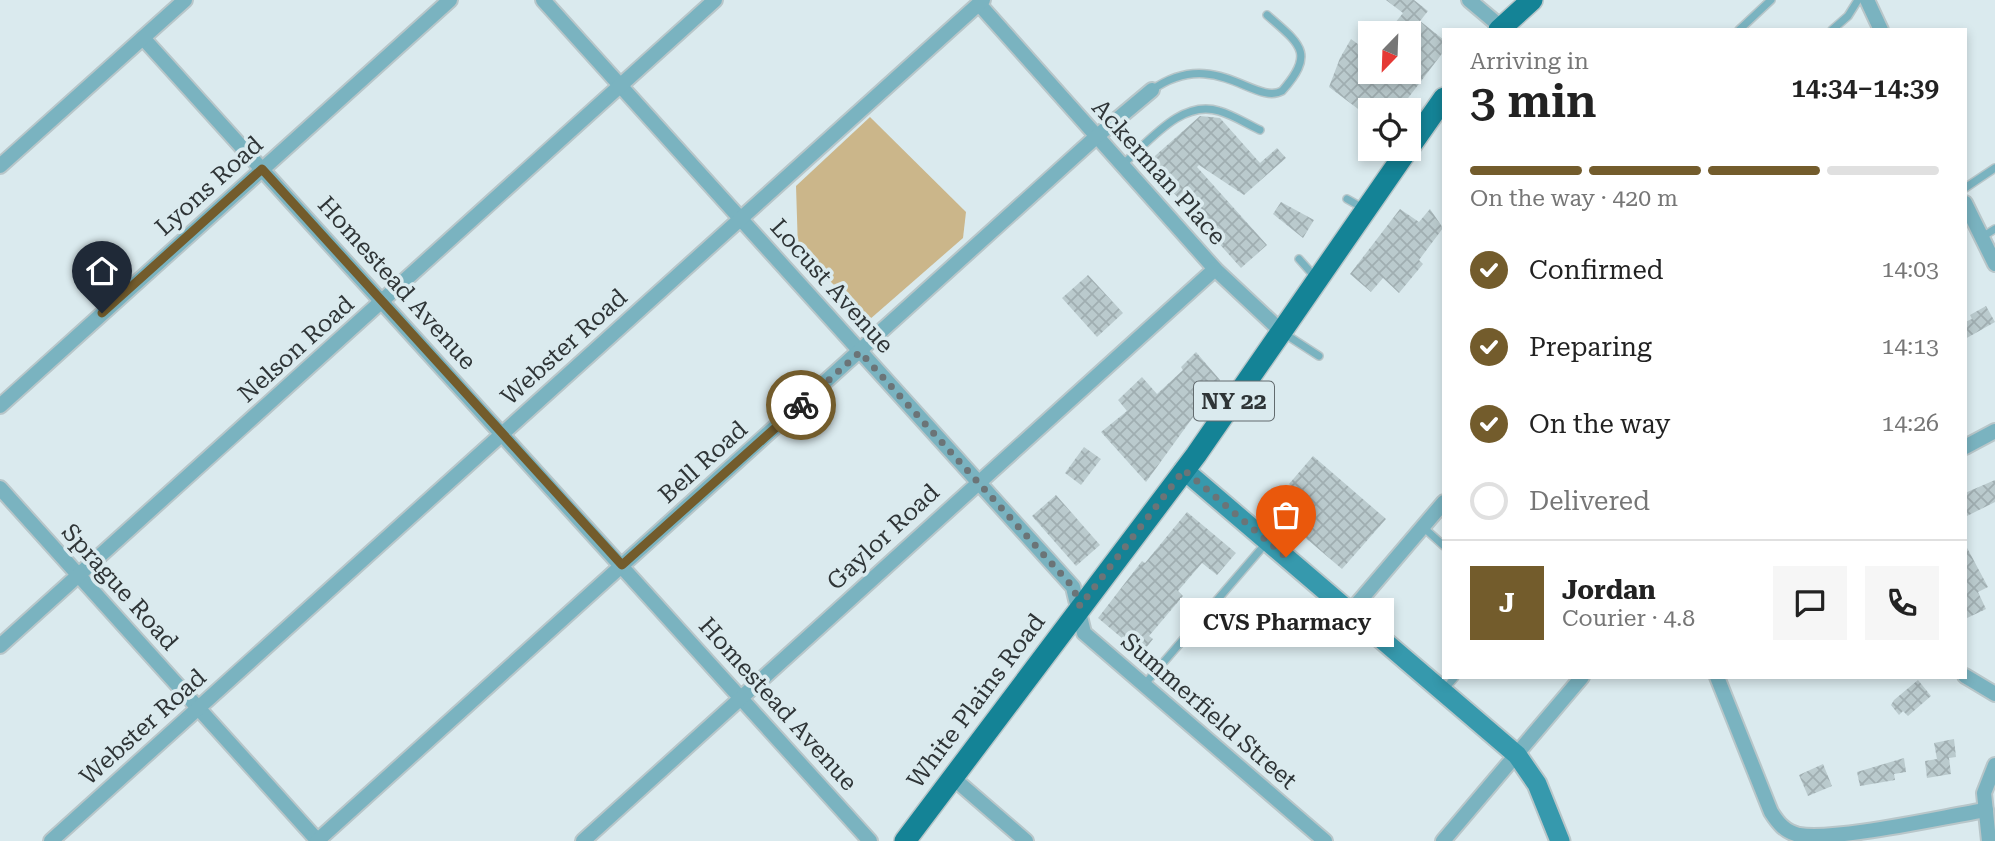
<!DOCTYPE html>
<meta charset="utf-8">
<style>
:root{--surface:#fff;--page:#f6f6f6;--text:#222;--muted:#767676;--line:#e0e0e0;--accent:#735c2c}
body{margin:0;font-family:"Roboto Serif",serif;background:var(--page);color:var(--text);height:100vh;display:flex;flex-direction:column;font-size:26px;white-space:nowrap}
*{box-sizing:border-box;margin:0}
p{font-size:23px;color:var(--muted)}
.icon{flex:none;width:38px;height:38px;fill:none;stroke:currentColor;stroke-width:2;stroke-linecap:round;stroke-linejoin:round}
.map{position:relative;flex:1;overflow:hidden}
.details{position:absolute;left:1442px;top:28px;width:525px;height:651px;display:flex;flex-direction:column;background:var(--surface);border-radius:0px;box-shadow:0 4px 10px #0003}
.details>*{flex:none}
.needle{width:46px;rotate:203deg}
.tools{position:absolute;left:1358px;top:21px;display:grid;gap:14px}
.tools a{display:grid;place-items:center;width:63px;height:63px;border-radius:0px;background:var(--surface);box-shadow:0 4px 10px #0003;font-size:35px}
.pin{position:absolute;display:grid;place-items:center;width:60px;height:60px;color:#fff;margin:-72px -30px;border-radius:50% 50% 50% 0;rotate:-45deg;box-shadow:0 0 7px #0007}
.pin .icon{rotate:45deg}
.courier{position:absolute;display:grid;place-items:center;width:70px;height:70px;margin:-35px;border:5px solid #735c2c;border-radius:50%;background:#fff;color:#222;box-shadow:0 2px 9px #0007}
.bubble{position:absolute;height:49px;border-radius:0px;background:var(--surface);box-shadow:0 4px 10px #0003;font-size:23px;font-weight:600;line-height:49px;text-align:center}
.headline em{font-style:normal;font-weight:600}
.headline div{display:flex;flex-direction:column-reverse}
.headline{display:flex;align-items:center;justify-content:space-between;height:119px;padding:0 28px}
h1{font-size:46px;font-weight:600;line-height:52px}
.bar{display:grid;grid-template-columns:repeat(4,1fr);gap:10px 7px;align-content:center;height:84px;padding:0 28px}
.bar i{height:9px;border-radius:5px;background:var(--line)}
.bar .selected{background:var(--accent)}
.bar p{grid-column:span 4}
.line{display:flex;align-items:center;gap:18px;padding:0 28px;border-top:2px solid var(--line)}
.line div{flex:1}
.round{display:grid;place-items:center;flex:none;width:74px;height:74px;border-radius:0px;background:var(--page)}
ol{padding:0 28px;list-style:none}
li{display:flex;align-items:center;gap:21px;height:77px}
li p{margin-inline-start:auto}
li .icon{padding:7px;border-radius:50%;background:var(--accent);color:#fff;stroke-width:4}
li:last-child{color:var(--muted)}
li i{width:38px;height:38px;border:4px solid var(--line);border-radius:50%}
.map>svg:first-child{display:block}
.grass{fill:#cbb68a}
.building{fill:url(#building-cross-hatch)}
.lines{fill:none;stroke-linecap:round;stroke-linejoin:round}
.lane-casing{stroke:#b8c6c9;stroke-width:10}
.street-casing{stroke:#b8c6c9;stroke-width:18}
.secondary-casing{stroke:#b8c6c9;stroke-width:23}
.primary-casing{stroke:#b8c6c9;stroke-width:24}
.lane{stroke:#7ab3c0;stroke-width:7}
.street{stroke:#7ab3c0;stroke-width:14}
.secondary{stroke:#3699ad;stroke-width:19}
.primary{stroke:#148396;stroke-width:21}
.done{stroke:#6b7477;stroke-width:7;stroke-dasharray:0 12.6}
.route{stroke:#735c2c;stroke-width:9}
.labels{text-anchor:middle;stroke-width:7;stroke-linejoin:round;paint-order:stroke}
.shield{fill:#daeaee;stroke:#626b6e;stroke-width:2}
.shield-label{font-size:23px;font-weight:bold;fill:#2f3537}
.street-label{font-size:24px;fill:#2f3537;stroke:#daeaee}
</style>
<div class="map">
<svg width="1995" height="841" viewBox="0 0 1995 841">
<defs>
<pattern id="building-cross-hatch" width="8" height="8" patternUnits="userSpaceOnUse" patternTransform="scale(1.75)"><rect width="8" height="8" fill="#bacacd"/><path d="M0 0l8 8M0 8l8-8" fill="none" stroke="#a0aeb1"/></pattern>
</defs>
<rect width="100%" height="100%" fill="#daeaee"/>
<path class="grass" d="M870,117L966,212L963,238L869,320L798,249L796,186Z"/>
<g class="building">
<path d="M1386,0H1414L1428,11L1420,21L1444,40V51L1399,110H1370V118L1329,87L1340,58L1351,39L1370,53V72H1409V33L1395,23L1403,13Z"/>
<path d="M1200,116L1220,118L1260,163L1277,148L1286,158L1244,195L1199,165L1197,167L1267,245L1241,268L1147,163Z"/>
<path d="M1281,202L1314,220L1303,238L1273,214Z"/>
<path d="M1400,209L1419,222L1430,209L1443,228L1419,260L1423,264L1399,293L1383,278L1371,292L1350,274Z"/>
<path d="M1088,275L1123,313L1097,337L1062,298Z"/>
<path d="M1986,306L1995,322L1965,339V322L1972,319L1970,315Z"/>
<path d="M1196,352L1220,380L1146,482L1101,432L1127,411L1118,400L1142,377L1157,394L1183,370L1181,367Z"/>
<path d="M1084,447L1101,459L1081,485L1065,473Z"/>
<path d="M1313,456L1386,519L1342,569L1274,511L1294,488L1289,484Z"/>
<path d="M1995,480V502L1965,517V493Z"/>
<path d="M1056,495L1100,545L1076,566L1032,516Z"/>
<path d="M1187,512L1236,553L1217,575L1202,563L1178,591L1183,596L1149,636L1153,639L1141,654L1098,618L1142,561L1145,563Z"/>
<path d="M1965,544L1988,587L1978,592L1986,609L1965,619Z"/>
<path d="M1918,680L1931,696L1908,716L1903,711L1899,715L1891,705L1894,700Z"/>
<path d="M1954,739L1956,757L1949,758L1951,774L1927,778L1925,761L1937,759L1934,743Z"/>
<path d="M1904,758L1906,772L1894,774L1895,780L1860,786L1857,772Z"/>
<path d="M1823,764L1832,786L1808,796L1799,775Z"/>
</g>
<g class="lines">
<g class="lane-casing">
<g id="lane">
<path d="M1739,30L1771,0"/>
<path d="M1832,30L1848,16L1858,0"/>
<path d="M1152,90C1214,46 1255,106 1282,91C1316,53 1300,44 1267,15"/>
<path d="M1122,165C1149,142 1181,99 1219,111C1233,115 1247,124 1260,130"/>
<path d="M1965,188L1995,168"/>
<path d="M1347,199L1363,208"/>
<path d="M1982,237L1995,229"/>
<path d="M1299,259L1315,277"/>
<path d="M1285,334L1319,356"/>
<path d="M1423,527L1444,546"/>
<path d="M1144,685L1267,542"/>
<path d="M1444,690L1455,677"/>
</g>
</g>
<g class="street-casing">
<g id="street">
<path d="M543,0L1073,587L1084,633L1325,841"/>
<path d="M1469,0L1501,27"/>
<path d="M1867,0L1881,30"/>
<path d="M979,4L1215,269L1281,331"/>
<path d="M143,38L870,841"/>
<path d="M0,166L185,0"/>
<path d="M1965,203L1995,264"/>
<path d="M0,406L450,0"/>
<path d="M1965,447L1995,431"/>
<path d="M0,488L318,841"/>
<path d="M1351,611L1444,502"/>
<path d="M0,646L715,0"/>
<path d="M1965,676L1995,694"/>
<path d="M1717,677L1771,812C1778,823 1785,832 1799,835C1838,841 1942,817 1986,810"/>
<path d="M952,777L1026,841"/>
<path d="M51,841L983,0"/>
<path d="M317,841L1096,137L1152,90"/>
<path d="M583,841L1215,269"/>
<path d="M1443,841L1582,677"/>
<path d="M1989,841L1984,793L1995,765"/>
</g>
</g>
<g class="secondary-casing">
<path id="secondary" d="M1184,470L1517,755L1537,784L1560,841"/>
</g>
<g class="primary-casing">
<g id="primary">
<path d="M1499,30L1532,0"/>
<path d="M1409,148L1444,98"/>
<path d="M905,841L1196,455L1408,149"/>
</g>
</g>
<use href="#lane" class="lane"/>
<use href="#street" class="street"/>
<use href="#secondary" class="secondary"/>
<use href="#primary" class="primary"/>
</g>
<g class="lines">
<path class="done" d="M801,405L860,352L1073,587L1080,606L1184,470L1286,557"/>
<path class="route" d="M102,313L262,169L622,565L801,405"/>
</g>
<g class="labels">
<rect class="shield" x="1194" y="381.5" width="80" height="39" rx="5"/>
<g class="shield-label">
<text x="1234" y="409">NY 22</text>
</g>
<g class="street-label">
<text transform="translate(1159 172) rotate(48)" y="8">Ackerman Place</text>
<text transform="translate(209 186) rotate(-42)" y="8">Lyons Road</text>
<text transform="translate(397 283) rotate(48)" y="8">Homestead Avenue</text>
<text transform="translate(832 286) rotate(48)" y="8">Locust Avenue</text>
<text transform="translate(564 347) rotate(-42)" y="8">Webster Road</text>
<text transform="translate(296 349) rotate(-42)" y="8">Nelson Road</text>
<text transform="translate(703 462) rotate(-42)" y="8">Bell Road</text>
<text transform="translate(883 537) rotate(-43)" y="8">Gaylor Road</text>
<text transform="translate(120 587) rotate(48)" y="8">Sprague Road</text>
<text transform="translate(976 701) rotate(-53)" y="8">White Plains Road</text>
<text transform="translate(778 704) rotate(48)" y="8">Homestead Avenue</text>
<text transform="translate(1209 711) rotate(41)" y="8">Summerfield Street</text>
<text transform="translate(143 727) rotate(-42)" y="8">Webster Road</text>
</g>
</g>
</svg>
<div class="tools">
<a><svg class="needle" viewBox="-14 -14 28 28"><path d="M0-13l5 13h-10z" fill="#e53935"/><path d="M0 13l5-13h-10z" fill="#767676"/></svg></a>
<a><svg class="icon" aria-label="locate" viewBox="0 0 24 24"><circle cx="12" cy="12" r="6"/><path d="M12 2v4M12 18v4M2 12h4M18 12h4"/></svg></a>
</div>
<div class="pin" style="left:1286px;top:557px;background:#ea580c"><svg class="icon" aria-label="bag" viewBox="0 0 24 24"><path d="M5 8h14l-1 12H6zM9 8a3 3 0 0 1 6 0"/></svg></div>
<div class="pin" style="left:102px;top:313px;background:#1f2937"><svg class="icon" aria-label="home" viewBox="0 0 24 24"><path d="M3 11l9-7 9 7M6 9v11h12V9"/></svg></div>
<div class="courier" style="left:801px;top:405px"><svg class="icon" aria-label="bike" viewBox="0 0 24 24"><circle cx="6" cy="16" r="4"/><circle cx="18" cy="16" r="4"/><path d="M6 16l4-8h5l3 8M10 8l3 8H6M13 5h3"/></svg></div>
<div class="bubble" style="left:1180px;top:598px;width:214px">CVS Pharmacy</div>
<section class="details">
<div class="headline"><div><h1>3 min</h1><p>Arriving in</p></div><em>14:34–14:39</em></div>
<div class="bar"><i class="selected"></i><i class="selected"></i><i class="selected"></i><i></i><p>On the way · 420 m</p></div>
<ol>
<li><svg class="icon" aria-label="check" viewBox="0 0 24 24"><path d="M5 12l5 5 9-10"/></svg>Confirmed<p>14:03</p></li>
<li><svg class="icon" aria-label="check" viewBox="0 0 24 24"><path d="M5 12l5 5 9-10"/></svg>Preparing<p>14:13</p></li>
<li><svg class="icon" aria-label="check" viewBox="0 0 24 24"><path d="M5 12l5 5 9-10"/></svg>On the way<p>14:26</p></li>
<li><i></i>Delivered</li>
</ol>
<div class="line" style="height:126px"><b class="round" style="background:var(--accent);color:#fff">J</b><div><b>Jordan</b><p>Courier · 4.8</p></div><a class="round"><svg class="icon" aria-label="chat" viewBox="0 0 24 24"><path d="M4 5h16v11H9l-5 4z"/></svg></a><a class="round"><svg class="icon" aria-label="phone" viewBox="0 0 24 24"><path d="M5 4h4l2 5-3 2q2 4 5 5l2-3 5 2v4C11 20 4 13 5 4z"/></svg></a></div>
</section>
</div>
